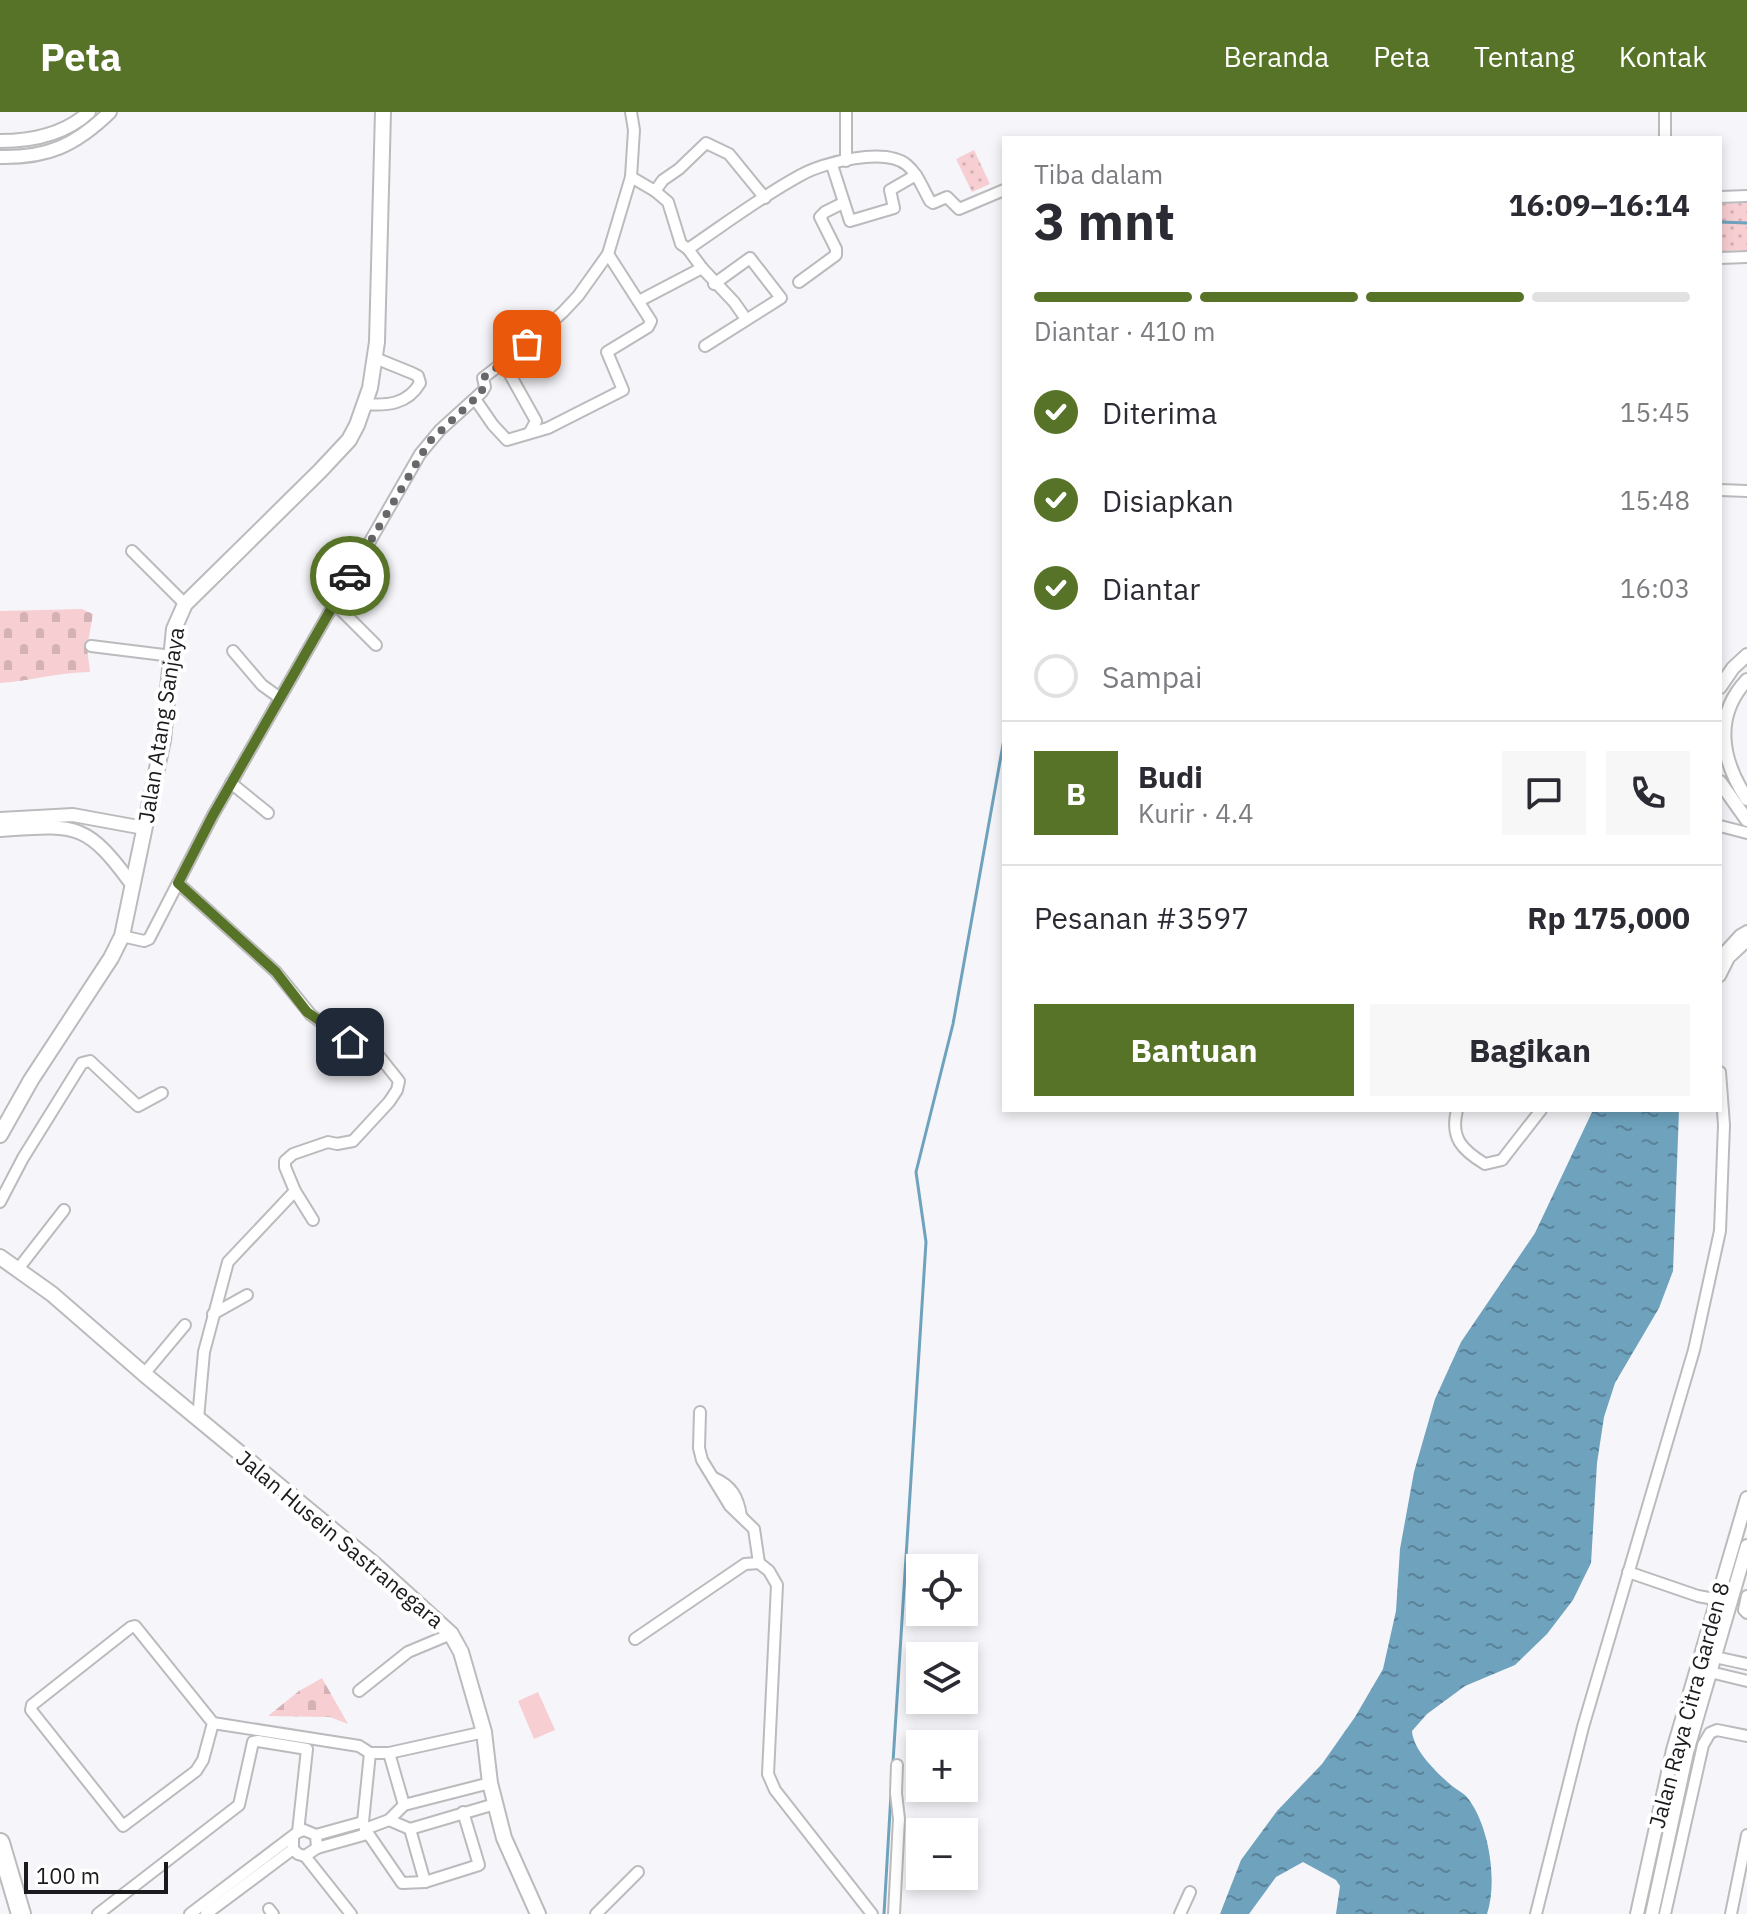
<!DOCTYPE html>
<html lang="id">
<meta charset="utf-8">
<style>
:root{--surface:#fff;--page:#f7f7f7;--text:#2b2b33;--muted:#7c7c81;--line:#e1e1e2;--accent:#577327}
body{margin:0;font-family:"IBM Plex Sans",sans-serif;background:var(--page);color:var(--text);height:100vh;display:flex;flex-direction:column;font-size:30px;white-space:nowrap}
*{box-sizing:border-box;margin:0}
p{font-size:26px;color:var(--muted)}
.icon{flex:none;width:44px;height:44px;fill:none;stroke:currentColor;stroke-width:2;stroke-linecap:round;stroke-linejoin:round}
.map{position:relative;flex:1;overflow:hidden}
.side{position:absolute;left:1002px;top:24px;width:720px;height:976px;display:flex;flex-direction:column;background:var(--surface);border-radius:0px;box-shadow:0 4px 12px #0003}
.side>*{flex:none}
.controls{position:absolute;left:906px;top:1442px;display:grid;gap:16px}
.controls a{display:grid;place-items:center;width:72px;height:72px;border-radius:0px;background:var(--surface);box-shadow:0 4px 12px #0003;font-size:40px}
.scale{position:absolute;left:24px;bottom:20px;width:144px;box-sizing:border-box;padding-left:8px;border:4px solid #1b1a1c;border-top:0;font-size:22px;line-height:28px;white-space:nowrap;color:#1b1a1c;-webkit-text-stroke:6px #fff;paint-order:stroke}
.pin{position:absolute;display:grid;place-items:center;width:68px;height:68px;color:#fff;margin:-34px;border-radius:16px;box-shadow:0 4px 12px #0006}
.courier{position:absolute;display:grid;place-items:center;width:80px;height:80px;margin:-40px;border:6px solid #577327;border-radius:50%;background:#fff;color:#222;box-shadow:0 2px 10px #0007}
.head em{font-style:normal;font-weight:800}
.head div{display:flex;flex-direction:column-reverse}
.head{display:flex;align-items:center;justify-content:space-between;height:136px;padding:0 32px}
h1{font-size:52px;font-weight:800;line-height:60px}
.bar{display:grid;grid-template-columns:repeat(4,1fr);gap:12px 8px;align-content:center;height:96px;padding:0 32px}
.bar i{height:10px;border-radius:6px;background:var(--line)}
.bar .current{background:var(--accent)}
.bar p{grid-column:span 4}
.line{display:flex;align-items:center;gap:20px;padding:0 32px;border-top:2px solid var(--line)}
.line div{flex:1}
.round{display:grid;place-items:center;flex:none;width:84px;height:84px;border-radius:0px;background:var(--page)}
ol{padding:0 32px;list-style:none}
li{display:flex;align-items:center;gap:24px;height:88px}
li p{margin-inline-start:auto}
li .icon{padding:8px;border-radius:50%;background:var(--accent);color:#fff;stroke-width:4}
li:last-child{color:var(--muted)}
li i{width:44px;height:44px;border:4px solid var(--line);border-radius:50%}
.primary-button{display:flex;gap:16px;margin-top:auto;padding:16px 32px}
.primary-button a{flex:1;height:92px;border-radius:0px;background:var(--accent);color:#fff;font-size:32px;font-weight:800;line-height:92px;text-align:center}
.primary-button a+a{background:var(--page);color:var(--text)}
header{display:flex;align-items:center;gap:48px;box-sizing:border-box;height:112px;padding:0 40px;background:var(--accent);color:#fff}
header strong{font-size:38px}
nav{display:flex;gap:44px;margin-inline-start:auto;font-size:28px}
.map>svg:first-child{display:block}
.cemetery{fill:url(#cemetery-stones)}
.park{fill:url(#park-dots)}
.pitch{fill:#f7cfd3}
.water{fill:url(#water-ripples)}
.lines{fill:none;stroke-linecap:round;stroke-linejoin:round}
.stream{stroke:#6ea2bd;stroke-width:3}
.minor-casing{stroke:#bbbabd;stroke-width:14}
.tertiary-casing{stroke:#bbbabd;stroke-width:16}
.secondary-casing{stroke:#bbbabd;stroke-width:18}
.motorway-casing{stroke:#bbbabd;stroke-width:22}
.minor{stroke:#fff;stroke-width:10}
.tertiary{stroke:#fff;stroke-width:12}
.secondary{stroke:#fff;stroke-width:14}
.motorway{stroke:#fff;stroke-width:18}
.done{stroke:#686769;stroke-width:8;stroke-dasharray:0 14.4}
.route{stroke:#577327;stroke-width:10}
.labels{text-anchor:middle;stroke-width:8;stroke-linejoin:round;paint-order:stroke}
.street-label{font-size:22px;fill:#1b1a1c;stroke:#fff}
</style>
<header>
<strong>Peta</strong>
<nav><a>Beranda</a><a>Peta</a><a>Tentang</a><a>Kontak</a></nav>
</header>
<div class="map">
<svg width="1747" height="1802" viewBox="0 0 1747 1802">
<defs>
<pattern id="cemetery-stones" width="16" height="16" patternUnits="userSpaceOnUse" patternTransform="scale(2)"><rect width="16" height="16" fill="#f7cfd3"/><path d="M2 7V4a2 2 0 0 1 4 0v3zM10 15v-3a2 2 0 0 1 4 0v3z" fill="#d3b1b5"/></pattern>
<pattern id="park-dots" width="8" height="8" patternUnits="userSpaceOnUse" patternTransform="scale(2)"><rect width="8" height="8" fill="#f7cfd3"/><path d="M2 2h.1M6 6h.1" fill="none" stroke="#d3b1b5" stroke-width="1.8" stroke-linecap="round"/></pattern>
<pattern id="water-ripples" width="26" height="14" patternUnits="userSpaceOnUse" patternTransform="scale(2)"><rect width="26" height="14" fill="#6ea2bd"/><path d="M2 4q2-2 4 0t4 0M15 11q2-2 4 0t4 0" fill="none" stroke="#5a8399"/></pattern>
</defs>
<rect width="100%" height="100%" fill="#f6f5f9"/>
<g class="cemetery">
<path d="M82,497L93,502L87,536L90,560C60,560 30,569 0,571V499Z"/>
<path d="M322,1566L348,1612L330,1605L268,1604L299,1579Z"/>
</g>
<g class="park">
<path d="M974,38L990,72L972,80L956,47Z"/>
<path d="M1747,91V138L1720,139V92Z"/>
</g>
<path class="pitch" d="M538,1580L555,1618L534,1627L518,1589Z"/>
<path class="water" d="M1593,998H1679L1673,1159L1659,1196L1615,1271L1604,1305L1597,1351L1591,1451L1573,1488L1547,1522L1515,1553L1465,1574L1427,1602L1412,1619C1413,1638 1437,1661 1451,1673C1455,1677 1462,1680 1466,1684C1489,1711 1498,1769 1487,1802H1336L1340,1774L1336,1768L1303,1750L1276,1765L1249,1802H1220L1241,1748L1277,1699L1322,1652L1355,1605L1383,1557L1396,1499L1400,1437L1414,1360L1435,1287L1461,1230L1535,1121Z"/>
<g class="lines">
<g class="stream">
<path d="M1720,110L1747,111"/>
<path d="M893,1650L926,1130L916,1060L953,912L1004,627"/>
<path d="M884,1802L891,1682"/>
</g>
<g class="minor-casing">
<g id="minor">
<path d="M1665,0V26"/>
<path d="M846,49V0"/>
<path d="M832,53L850,109L894,96L890,78L916,63"/>
<path d="M631,65L655,79L668,90L681,132L688,137L702,156"/>
<path d="M655,79L663,68L679,57L706,31L729,42L765,86"/>
<path d="M1720,85L1747,84"/>
<path d="M688,137C725,112 762,84 801,63C824,50 885,35 907,53C918,62 923,77 930,89L933,91L947,85L959,97L1004,78"/>
<path d="M1720,146L1747,145"/>
<path d="M799,170L836,143V137L820,105L825,100L843,91"/>
<path d="M639,189L702,156L734,190L746,207"/>
<path d="M705,234L781,186L750,146L714,172"/>
<path d="M503,250L536,309L530,320"/>
<path d="M475,287L493,313L507,328L548,316L623,278L607,240L648,215L651,209L608,142"/>
<path d="M365,292C387,294 408,292 420,271L418,264L412,261L375,246"/>
<path d="M1720,378L1747,379"/>
<path d="M132,439L185,492"/>
<path d="M335,492L376,533"/>
<path d="M91,534L172,544"/>
<path d="M233,539L262,573L280,586"/>
<path d="M231,671L268,701"/>
<path d="M1720,714L1747,721"/>
<path d="M178,771L276,860L311,903L346,928L375,939L399,969L397,978L389,990L353,1029L337,1032L328,1030L293,1042L285,1049V1055L295,1079L228,1150L204,1240L198,1307"/>
<path d="M122,824L144,829L149,827L213,703L420,342L440,318L482,280L485,275L483,266L527,232L563,200L578,184L608,142L631,65L634,18L631,0"/>
<path d="M1720,845L1740,823L1747,819"/>
<path d="M1720,864L1729,846L1747,829"/>
<path d="M1457,998C1450,1026 1462,1038 1485,1052L1502,1048L1541,998"/>
<path d="M295,1079L313,1108"/>
<path d="M0,1090L23,1046L82,951L90,949L138,994L162,981"/>
<path d="M18,1157L64,1098"/>
<path d="M213,1202L247,1183"/>
<path d="M144,1262L185,1213"/>
<path d="M700,1300L699,1336L702,1348L730,1394L754,1417L759,1451"/>
<path d="M714,1366C732,1374 738,1385 741,1404"/>
<path d="M1628,1460L1698,1484L1730,1490"/>
<path d="M1747,1484L1744,1498L1747,1501"/>
<path d="M635,1527L745,1452L759,1451L769,1459L777,1473L768,1662L775,1678L872,1802"/>
<path d="M1715,1545L1747,1552"/>
<path d="M1710,1560L1747,1569"/>
<path d="M359,1579L408,1540L451,1522"/>
<path d="M213,1611L203,1648L196,1659L123,1714L31,1598L32,1593L131,1515L135,1514L213,1611L359,1634L370,1641"/>
<path d="M389,1641L404,1693"/>
<path d="M490,1671L404,1693L389,1708L410,1717L495,1692"/>
<path d="M389,1708L365,1717L402,1771L425,1770L479,1753L463,1700"/>
<path d="M365,1717L363,1710L370,1641H389L484,1620"/>
<path d="M410,1717L425,1770"/>
<path d="M316,1723L363,1710"/>
<path d="M317,1736L367,1722"/>
<path d="M305,1744L351,1802"/>
<path d="M269,1797L273,1802"/>
<path d="M98,1802L239,1693L253,1630L258,1629L307,1637L298,1720"/>
<path d="M190,1802L298,1720L304,1718L316,1723L317,1736L305,1744L298,1742L293,1737V1726"/>
<path d="M206,1802L293,1737"/>
<path d="M596,1802L638,1760"/>
<path d="M894,1802L899,1707L896,1681L897,1653"/>
<path d="M1180,1802L1190,1780"/>
<path d="M1536,1802L1583,1615L1694,1238L1720,1119L1724,1013L1720,960"/>
<path d="M1665,1802L1703,1633L1710,1621L1717,1618L1747,1624"/>
<path d="M1731,1802L1747,1723"/>
</g>
</g>
<g class="tertiary-casing">
<g id="tertiary">
<path d="M0,29C32,29 65,22 89,0"/>
<path d="M0,45C48,46 76,33 110,0"/>
<path d="M1747,568C1713,604 1721,648 1747,687"/>
<path d="M1720,575L1733,556L1747,543"/>
<path d="M1720,670L1747,708"/>
<path d="M0,707L73,703L144,716"/>
<path d="M0,718C76,713 86,709 133,774"/>
<path d="M1637,1802L1673,1638L1747,1386"/>
<path d="M1652,1802L1687,1640L1747,1434"/>
</g>
</g>
<g class="secondary-casing">
<g id="secondary">
<path d="M0,1023L31,968L111,846L122,824L163,628L174,517L185,492L320,359L349,328L357,313L370,276L377,230L383,0"/>
<path d="M0,1145L52,1182L144,1262L374,1452L451,1522L461,1540L484,1620L490,1671L504,1726L538,1802"/>
</g>
</g>
<g class="motorway-casing">
<path id="motorway" d="M0,1731L21,1802"/>
</g>
<use href="#minor" class="minor"/>
<use href="#tertiary" class="tertiary"/>
<use href="#secondary" class="secondary"/>
<use href="#motorway" class="motorway"/>
</g>
<g class="lines">
<path class="done" d="M350,464L429,330L482,280L483,266L527,232"/>
<path class="route" d="M350,930L307,900L276,860L178,771L213,703L350,464"/>
</g>
<g class="labels">
<g class="street-label">
<text transform="translate(161 613) rotate(-81)" y="8">Jalan Atang Sanjaya</text>
<text transform="translate(340 1427) rotate(40)" y="8">Jalan Husein Sastranegara</text>
<text transform="translate(1689 1593) rotate(-75)" y="8">Jalan Raya Citra Garden 8</text>
</g>
</g>
</svg>
<div class="controls">
<a><svg class="icon" aria-label="locate" viewBox="0 0 24 24"><circle cx="12" cy="12" r="6"/><path d="M12 2v4M12 18v4M2 12h4M18 12h4"/></svg></a>
<a><svg class="icon" aria-label="layers" viewBox="0 0 24 24"><path d="M12 4l9 5-9 5-9-5zM3 14l9 5 9-5"/></svg></a>
<a>+</a>
<a>−</a>
</div>
<div class="scale">100 m</div>
<div class="pin" style="left:527px;top:232px;background:#ea580c"><svg class="icon" aria-label="bag" viewBox="0 0 24 24"><path d="M5 8h14l-1 12H6zM9 8a3 3 0 0 1 6 0"/></svg></div>
<div class="pin" style="left:350px;top:930px;background:#1f2937"><svg class="icon" aria-label="home" viewBox="0 0 24 24"><path d="M3 11l9-7 9 7M6 9v11h12V9"/></svg></div>
<div class="courier" style="left:350px;top:464px"><svg class="icon" aria-label="car" viewBox="0 0 24 24"><path d="M5 17H2v-5l4-1 3-4h7l3 4 3 1v5h-3M9 17h6M6 11h13"/><circle cx="7" cy="17" r="2"/><circle cx="17" cy="17" r="2"/></svg></div>
<section class="side">
<div class="head"><div><h1>3 mnt</h1><p>Tiba dalam</p></div><em>16:09–16:14</em></div>
<div class="bar"><i class="current"></i><i class="current"></i><i class="current"></i><i></i><p>Diantar · 410 m</p></div>
<ol>
<li><svg class="icon" aria-label="check" viewBox="0 0 24 24"><path d="M5 12l5 5 9-10"/></svg>Diterima<p>15:45</p></li>
<li><svg class="icon" aria-label="check" viewBox="0 0 24 24"><path d="M5 12l5 5 9-10"/></svg>Disiapkan<p>15:48</p></li>
<li><svg class="icon" aria-label="check" viewBox="0 0 24 24"><path d="M5 12l5 5 9-10"/></svg>Diantar<p>16:03</p></li>
<li><i></i>Sampai</li>
</ol>
<div class="line" style="height:144px"><b class="round" style="background:var(--accent);color:#fff">B</b><div><b>Budi</b><p>Kurir · 4.4</p></div><a class="round"><svg class="icon" aria-label="chat" viewBox="0 0 24 24"><path d="M4 5h16v11H9l-5 4z"/></svg></a><a class="round"><svg class="icon" aria-label="phone" viewBox="0 0 24 24"><path d="M5 4h4l2 5-3 2q2 4 5 5l2-3 5 2v4C11 20 4 13 5 4z"/></svg></a></div>
<div class="line" style="height:104px"><div>Pesanan #3597</div><b>Rp 175,000</b></div>
<div class="primary-button"><a>Bantuan</a><a>Bagikan</a></div>
</section>
</div>
